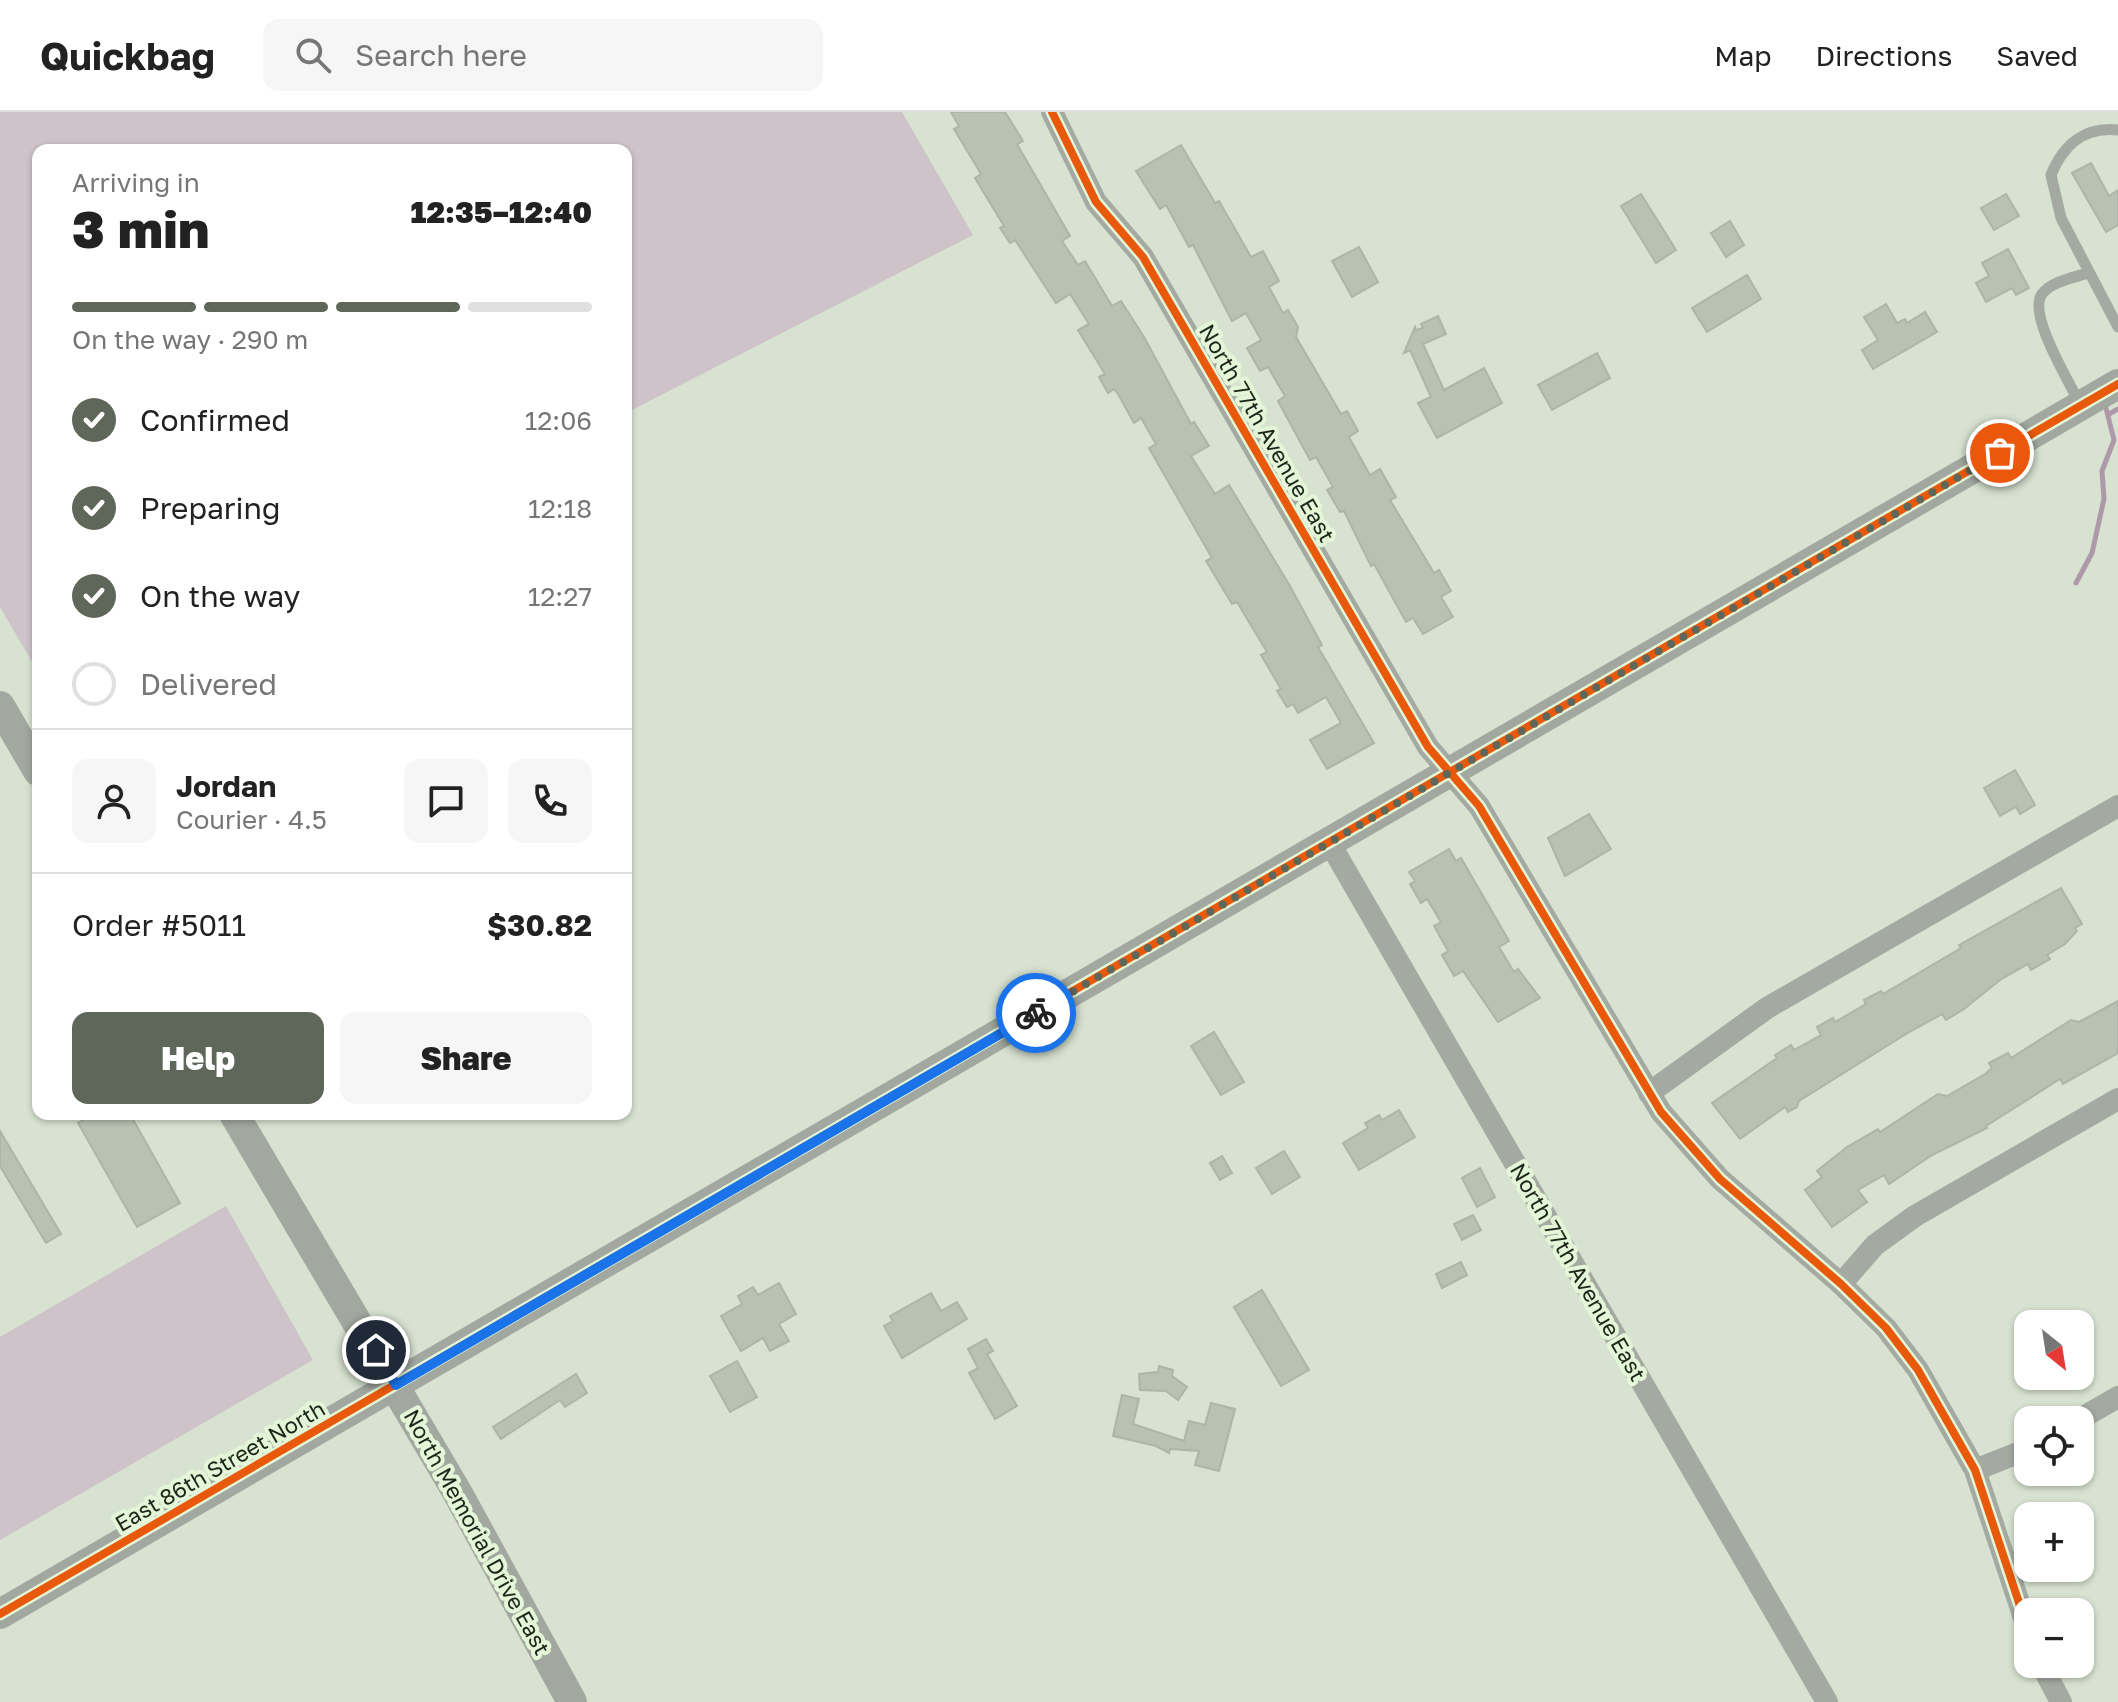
<!DOCTYPE html>
<meta charset="utf-8">
<style>
:root{--surface:#fff;--page:#f6f6f6;--text:#222;--muted:#767676;--line:#e0e0e0;--accent:#5f675a}
body{margin:0;font-family:"Golos Text",sans-serif;background:var(--page);color:var(--text);height:100vh;display:flex;flex-direction:column;font-size:30px;white-space:nowrap}
*{box-sizing:border-box;margin:0}
p{font-size:26px;color:var(--muted)}
.icon{flex:none;width:44px;height:44px;fill:none;stroke:currentColor;stroke-width:2;stroke-linecap:round;stroke-linejoin:round}
.map{position:relative;flex:1;overflow:hidden}
.details{position:absolute;left:32px;top:32px;width:600px;height:976px;display:flex;flex-direction:column;background:var(--surface);border-radius:16px;box-shadow:0 2px 6px #0004}
.details>*{flex:none}
.needle{width:52px;rotate:150deg}
.tools{position:absolute;left:2014px;top:1198px;display:grid;gap:16px}
.tools a{display:grid;place-items:center;width:80px;height:80px;border-radius:16px;background:var(--surface);box-shadow:0 2px 6px #0004;font-size:40px}
.pin{position:absolute;display:grid;place-items:center;width:68px;height:68px;color:#fff;margin:-34px;border:4px solid #fff;border-radius:50%;box-shadow:0 2px 8px #0007}
.courier{position:absolute;display:grid;place-items:center;width:80px;height:80px;margin:-40px;border:6px solid #1a73e8;border-radius:50%;background:#fff;color:#222;box-shadow:0 2px 10px #0007}
.overview em{font-style:normal;font-weight:800}
.overview div{display:flex;flex-direction:column-reverse}
.overview{display:flex;align-items:center;justify-content:space-between;height:136px;padding:0 40px}
h1{font-size:52px;font-weight:800;line-height:60px}
.bar{display:grid;grid-template-columns:repeat(4,1fr);gap:12px 8px;align-content:center;height:96px;padding:0 40px}
.bar i{height:10px;border-radius:6px;background:var(--line)}
.bar .current{background:var(--accent)}
.bar p{grid-column:span 4}
.line{display:flex;align-items:center;gap:20px;padding:0 40px;border-top:2px solid var(--line)}
.line div{flex:1}
.round{display:grid;place-items:center;flex:none;width:84px;height:84px;border-radius:16px;background:var(--page)}
ol{padding:0 40px;list-style:none}
li{display:flex;align-items:center;gap:24px;height:88px}
li p{margin-inline-start:auto}
li .icon{padding:8px;border-radius:50%;background:var(--accent);color:#fff;stroke-width:4}
li:last-child{color:var(--muted)}
li i{width:44px;height:44px;border:4px solid var(--line);border-radius:50%}
.primary-button{display:flex;gap:16px;margin-top:auto;padding:16px 40px}
.primary-button a{flex:1;height:92px;border-radius:16px;background:var(--accent);color:#fff;font-size:32px;font-weight:800;line-height:92px;text-align:center}
.primary-button a+a{background:var(--page);color:var(--text)}
header{display:flex;align-items:center;gap:48px;box-sizing:border-box;height:112px;padding:0 40px;background:var(--surface);border-bottom:2px solid var(--line)}
header strong{font-size:38px}
nav{display:flex;gap:44px;margin-inline-start:auto;font-size:28px}
.search{width:560px;height:72px;background:var(--page);display:flex;align-items:center;gap:20px;box-sizing:border-box;padding:0 28px;border-radius:16px;color:var(--muted);font-size:30px}
.map>svg:first-child{display:block}
.green{fill:#cec3c9}
.lines{fill:none;stroke-linecap:round;stroke-linejoin:round}
.stream{stroke:#ae99a8;stroke-width:5}
.building{fill:#b8c2b3;stroke:#adb5a9;stroke-width:2}
.lane{stroke:#a4a9a1;stroke-width:11}
.street{stroke:#a4a9a1;stroke-width:22}
.secondary{stroke:#a2a89f;stroke-width:30}
.cycleway-casing{stroke:#e3f6d8;stroke-width:13}
.cycleway{stroke:#e8590c;stroke-width:8}
.done{stroke:#5f675a;stroke-width:8;stroke-dasharray:0 14.4}
.route{stroke:#1a73e8;stroke-width:10}
.labels{text-anchor:middle;stroke-width:8;stroke-linejoin:round;paint-order:stroke}
.street-label{font-size:22px;fill:#1e251a;stroke:#e3f6d8}
</style>
<header>
<strong>Quickbag</strong>
<div class="search"><svg class="icon" aria-label="search" viewBox="0 0 24 24"><circle cx="10" cy="10" r="6"/><path d="M15 15l6 6"/></svg>Search here</div>
<nav><a>Map</a><a>Directions</a><a>Saved</a></nav>
</header>
<div class="map">
<svg width="2118" height="1590" viewBox="0 0 2118 1590">
<rect width="100%" height="100%" fill="#d7e2d1"/>
<g class="green">
<path d="M0,0H902L973,123L626,301V38H38V560L0,495Z"/>
<path d="M226,1094L313,1248L0,1428V1225Z"/>
</g>
<g class="lines">
<g class="stream">
<path d="M2109,302L2118,297"/>
<path d="M2076,471L2092,441L2104,387L2102,359L2114,328L2106,296"/>
</g>
</g>
<g class="building">
<path d="M951,0H1005L1023,29L1017,32L1070,124L1062,129L1078,153L1085,149L1112,194L1121,189L1144,225L1191,312L1194,310L1209,334L1191,344L1215,382L1229,373L1290,474L1322,533L1318,535L1374,631L1327,657L1310,628L1341,611L1326,585L1298,601L1293,592L1287,595L1277,579L1281,577L1261,543L1267,540L1237,490L1232,492L1206,449L1212,446L1149,336L1156,332L1141,306L1134,311L1118,282L1114,277L1108,281L1099,265L1105,262L1078,218L1089,212L1070,182L1056,191L1015,128L1010,131L1000,116L1004,114L975,66L981,62L954,17L959,14Z"/>
<path d="M1181,33L1215,91L1219,89L1251,145L1263,139L1279,169L1269,175L1283,201L1288,198L1298,215L1296,225L1341,302L1347,299L1358,319L1349,325L1370,363L1380,357L1396,385L1390,388L1434,461L1439,458L1451,479L1441,485L1453,505L1423,522L1413,506L1406,510L1374,452L1371,454L1344,399L1340,400L1327,378L1333,375L1316,345L1310,348L1278,289L1285,284L1268,255L1260,259L1247,236L1261,228L1246,201L1232,209L1193,133L1189,135L1166,93L1160,97L1136,59Z"/>
<path d="M2091,51L2109,84L2118,78V113L2106,120L2072,61Z"/>
<path d="M1641,82L1676,138L1656,151L1621,94Z"/>
<path d="M2006,82L2019,104L1994,118L1981,96Z"/>
<path d="M1730,109L1744,133L1726,145L1711,121Z"/>
<path d="M1359,135L1378,170L1352,185L1332,149Z"/>
<path d="M2008,137L2029,176L2016,183L2012,176L1986,190L1976,171L1989,164L1982,151Z"/>
<path d="M1747,163L1761,187L1707,220L1692,196Z"/>
<path d="M1886,192L1897,211L1905,207L1907,211L1925,200L1937,220L1873,257L1862,238L1878,228L1864,205Z"/>
<path d="M1438,204L1446,222L1423,232L1444,278L1484,256L1502,291L1437,326L1418,291L1431,285L1410,238L1404,241L1415,215L1416,218L1423,216L1421,212Z"/>
<path d="M1597,241L1610,266L1552,298L1538,273Z"/>
<path d="M2015,658L2035,693L2020,702L2016,695L2000,704L1984,676Z"/>
<path d="M1589,702L1611,737L1565,764L1548,726Z"/>
<path d="M1449,737L1456,749L1461,746L1509,829L1499,835L1514,860L1518,857L1540,886L1498,910L1463,859L1454,864L1442,843L1448,839L1434,814L1441,810L1427,787L1421,791L1410,772L1415,769L1409,760Z"/>
<path d="M2061,776L2082,812L2075,816L2077,819L2065,832L2047,843L2050,847L2031,858L2028,852L2000,868L1964,897L1946,908L1942,902L1906,922L1799,989L1797,995L1788,1000L1785,995L1740,1027L1712,991L1777,946L1775,943L1791,933L1794,938L1821,923L1817,915L1833,906L1835,910L1866,892L1864,888L1881,879L1883,882L1961,836L1959,833Z"/>
<path d="M2118,889V941L2063,972L2060,967L1986,1014L1987,1016L1932,1043L1889,1072L1884,1063L1858,1078L1867,1090L1832,1115L1805,1078L1822,1065L1817,1059L1847,1035L1878,1017L1880,1020L1938,982L1947,984L1985,962L1992,956L1989,951L2008,941L2011,946L2071,908L2079,910Z"/>
<path d="M1214,920L1244,970L1221,983L1191,934Z"/>
<path d="M1399,998L1415,1025L1359,1058L1343,1031L1368,1016L1365,1011L1379,1003L1382,1008Z"/>
<path d="M94,1002H130L180,1091L137,1115L78,1011Z"/>
<path d="M0,1019L61,1122L46,1131L0,1054Z"/>
<path d="M1284,1039L1300,1065L1272,1082L1256,1056Z"/>
<path d="M1222,1044L1232,1061L1220,1068L1210,1051Z"/>
<path d="M1480,1056L1495,1085L1477,1095L1462,1066Z"/>
<path d="M1473,1103L1481,1118L1462,1128L1454,1112Z"/>
<path d="M1461,1150L1467,1163L1442,1176L1436,1162Z"/>
<path d="M779,1171L796,1202L779,1212L789,1229L770,1239L763,1226L741,1239L721,1204L742,1192L738,1184L753,1175L758,1183Z"/>
<path d="M1262,1178L1309,1258L1281,1274L1234,1195Z"/>
<path d="M931,1181L941,1199L957,1190L967,1207L902,1246L884,1214L893,1209L890,1204Z"/>
<path d="M986,1227L993,1239L987,1242L1017,1294L995,1307L969,1261L978,1256L968,1237Z"/>
<path d="M737,1249L757,1285L730,1300L710,1264Z"/>
<path d="M1159,1254L1173,1258L1172,1264L1187,1275L1178,1288L1166,1279L1140,1278L1139,1262L1158,1260Z"/>
<path d="M576,1262L587,1281L565,1295L560,1288L501,1327L493,1315Z"/>
<path d="M1122,1283L1139,1287L1133,1312L1184,1329L1189,1309L1205,1313L1211,1291L1235,1297L1219,1359L1195,1353L1199,1339L1170,1337L1169,1341L1156,1334L1113,1324Z"/>
</g>
<g class="lines">
<g class="lane">
<path d="M2118,18C2085,14 2063,33 2051,63L2061,106L2118,215"/>
<path d="M2080,292C2070,271 2027,202 2042,182C2052,169 2073,166 2088,161"/>
</g>
<g class="street">
<path d="M1052,0L1096,90L1143,145L1428,635L1479,694L1661,1000L1720,1067L1841,1172L1886,1216L1918,1258L1975,1358L2028,1518"/>
<path d="M1329,730L1827,1590"/>
<path d="M1649,981L1767,896L2118,694"/>
<path d="M1841,1172L1875,1133L1915,1104L2118,987"/>
<path d="M2078,1308L2118,1285"/>
<path d="M1975,1358L2028,1337"/>
<path d="M2041,1552L2061,1590"/>
</g>
<g class="secondary">
<path d="M0,594L38,659"/>
<path d="M234,1002L457,1380L572,1590"/>
<path d="M0,1502L2118,272"/>
</g>
<g class="cycleway-casing">
<g id="cycleway">
<path d="M1052,0L1096,90L1143,145L1428,635L1479,694L1661,1000L1720,1067L1841,1172L1886,1216L1918,1258L1975,1358L2028,1518"/>
<path d="M0,1502L2118,272"/>
</g>
</g>
<use href="#cycleway" class="cycleway"/>
</g>
<g class="lines">
<path class="done" d="M1036,901L2000,341"/>
<path class="route" d="M376,1238L396,1273L1036,901"/>
</g>
<g class="labels">
<g class="street-label">
<text transform="translate(1267 321) rotate(60)" y="8">North 77th Avenue East</text>
<text transform="translate(1578 1160) rotate(60)" y="8">North 77th Avenue East</text>
<text transform="translate(220 1354) rotate(-30)" y="8">East 86th Street North</text>
<text transform="translate(477 1420) rotate(61)" y="8">North Memorial Drive East</text>
</g>
</g>
</svg>
<div class="tools">
<a><svg class="needle" viewBox="-14 -14 28 28"><path d="M0-13l5 13h-10z" fill="#e53935"/><path d="M0 13l5-13h-10z" fill="#767676"/></svg></a>
<a><svg class="icon" aria-label="locate" viewBox="0 0 24 24"><circle cx="12" cy="12" r="6"/><path d="M12 2v4M12 18v4M2 12h4M18 12h4"/></svg></a>
<a>+</a>
<a>−</a>
</div>
<div class="pin" style="left:2000px;top:341px;background:#ea580c"><svg class="icon" aria-label="bag" viewBox="0 0 24 24"><path d="M5 8h14l-1 12H6zM9 8a3 3 0 0 1 6 0"/></svg></div>
<div class="pin" style="left:376px;top:1238px;background:#1f2937"><svg class="icon" aria-label="home" viewBox="0 0 24 24"><path d="M3 11l9-7 9 7M6 9v11h12V9"/></svg></div>
<div class="courier" style="left:1036px;top:901px"><svg class="icon" aria-label="bike" viewBox="0 0 24 24"><circle cx="6" cy="16" r="4"/><circle cx="18" cy="16" r="4"/><path d="M6 16l4-8h5l3 8M10 8l3 8H6M13 5h3"/></svg></div>
<section class="details">
<div class="overview"><div><h1>3 min</h1><p>Arriving in</p></div><em>12:35–12:40</em></div>
<div class="bar"><i class="current"></i><i class="current"></i><i class="current"></i><i></i><p>On the way · 290 m</p></div>
<ol>
<li><svg class="icon" aria-label="check" viewBox="0 0 24 24"><path d="M5 12l5 5 9-10"/></svg>Confirmed<p>12:06</p></li>
<li><svg class="icon" aria-label="check" viewBox="0 0 24 24"><path d="M5 12l5 5 9-10"/></svg>Preparing<p>12:18</p></li>
<li><svg class="icon" aria-label="check" viewBox="0 0 24 24"><path d="M5 12l5 5 9-10"/></svg>On the way<p>12:27</p></li>
<li><i></i>Delivered</li>
</ol>
<div class="line" style="height:144px"><a class="round"><svg class="icon" aria-label="person" viewBox="0 0 24 24"><circle cx="12" cy="8" r="4"/><path d="M4 21q1-7 8-7t8 7"/></svg></a><div><b>Jordan</b><p>Courier · 4.5</p></div><a class="round"><svg class="icon" aria-label="chat" viewBox="0 0 24 24"><path d="M4 5h16v11H9l-5 4z"/></svg></a><a class="round"><svg class="icon" aria-label="phone" viewBox="0 0 24 24"><path d="M5 4h4l2 5-3 2q2 4 5 5l2-3 5 2v4C11 20 4 13 5 4z"/></svg></a></div>
<div class="line" style="height:104px"><div>Order #5011</div><b>$30.82</b></div>
<div class="primary-button"><a>Help</a><a>Share</a></div>
</section>
</div>
